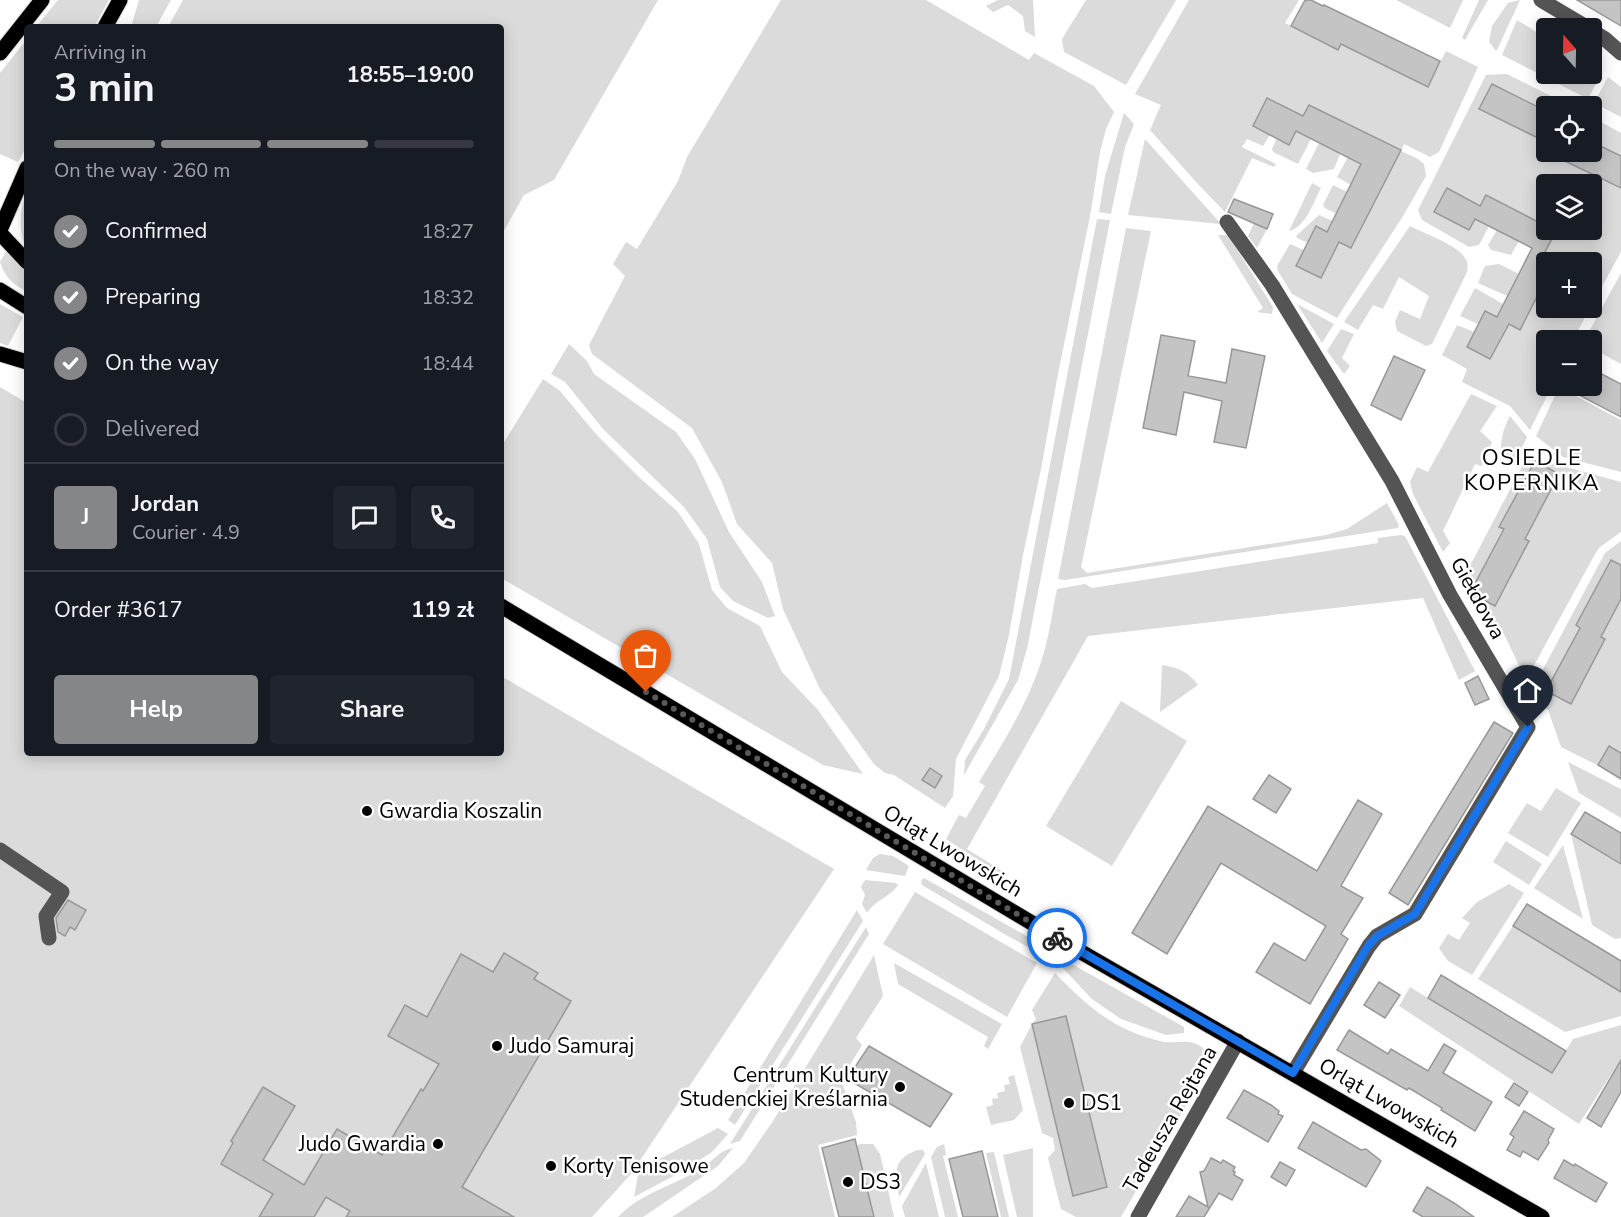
<!DOCTYPE html>
<meta charset="utf-8">
<style>
:root{--surface:#171b24;--page:#20242c;--text:#f1f3f6;--muted:#9ea1a6;--line:#363941;--accent:#858687}
body{margin:0;font-family:"Nunito Sans",sans-serif;background:var(--page);color:var(--text);height:100vh;display:flex;flex-direction:column;font-size:22px;white-space:nowrap}
*{box-sizing:border-box;margin:0}
p{font-size:20px;color:var(--muted)}
.icon{flex:none;width:33px;height:33px;fill:none;stroke:currentColor;stroke-width:2;stroke-linecap:round;stroke-linejoin:round}
.map{position:relative;flex:1;overflow:hidden}
.sheet{position:absolute;left:24px;top:24px;width:480px;height:732px;display:flex;flex-direction:column;background:var(--surface);border-radius:6px;box-shadow:0 3px 15px #0003}
.sheet>*{flex:none}
.needle{width:39px;rotate:340deg}
.controls{position:absolute;left:1536px;top:18px;display:grid;gap:12px}
.controls a{display:grid;place-items:center;width:66px;height:66px;border-radius:6px;background:var(--surface);box-shadow:0 3px 15px #0003;font-size:30px}
.pin{position:absolute;display:grid;place-items:center;width:51px;height:51px;color:#fff;margin:-62px -26px;border-radius:50% 50% 50% 0;rotate:-45deg;box-shadow:0 0 6px #0007}
.pin .icon{rotate:45deg}
.courier{position:absolute;display:grid;place-items:center;width:60px;height:60px;margin:-30px;border:4px solid #1a73e8;border-radius:50%;background:#fff;color:#222;box-shadow:0 2px 8px #0007}
.summary em{font-style:normal;font-weight:700}
.summary div{display:flex;flex-direction:column-reverse}
.summary{display:flex;align-items:center;justify-content:space-between;height:102px;padding:0 30px}
h1{font-size:39px;font-weight:700;line-height:45px}
.bar{display:grid;grid-template-columns:repeat(4,1fr);gap:9px 6px;align-content:center;height:72px;padding:0 30px}
.bar i{height:8px;border-radius:4px;background:var(--line)}
.bar .active{background:var(--accent)}
.bar p{grid-column:span 4}
.line{display:flex;align-items:center;gap:15px;padding:0 30px;border-top:2px solid var(--line)}
.line div{flex:1}
.round{display:grid;place-items:center;flex:none;width:63px;height:63px;border-radius:6px;background:var(--page)}
ol{padding:0 30px;list-style:none}
li{display:flex;align-items:center;gap:18px;height:66px}
li p{margin-inline-start:auto}
li .icon{padding:6px;border-radius:50%;background:var(--accent);color:#fff;stroke-width:4}
li:last-child{color:var(--muted)}
li i{width:33px;height:33px;border:3px solid var(--line);border-radius:50%}
.cta{display:flex;gap:12px;margin-top:auto;padding:12px 30px}
.cta a{flex:1;height:69px;border-radius:6px;background:var(--accent);color:#fff;font-size:24px;font-weight:700;line-height:69px;text-align:center}
.cta a+a{background:var(--page);color:var(--text)}
.map>svg:first-child{display:block}
.green{fill:#dbdbdb;fill-rule:evenodd}
.building{fill:#c4c4c4;stroke:#989898;stroke-width:1.5}
.lines{fill:none;stroke-linecap:round;stroke-linejoin:round}
.major-casing{stroke:#dbdbdb;stroke-width:17}
.minor{stroke:#545454;stroke-width:15}
.major{stroke:#000;stroke-width:15}
.done{stroke:#595959;stroke-width:6;stroke-dasharray:0 10.8}
.route{stroke:#1a73e8;stroke-width:8}
.poi-dot{fill:#000;stroke:#fff;stroke-width:2}
.labels{text-anchor:middle;stroke-width:5;stroke-linejoin:round;paint-order:stroke}
.street-label{font-size:21px;fill:#000;stroke:#fff}
.poi-label{font-size:21px;fill:#000;stroke:#fff;text-anchor:start}
.neighbourhood-label{font-size:22px;letter-spacing:1.5px;fill:#000;stroke:#fff}
</style>
<div class="map">
<svg width="1621" height="1217" viewBox="0 0 1621 1217">
<rect width="100%" height="100%" fill="#fff"/>
<g class="green">
<path d="M58,0H109L94,27H36Z"/>
<path d="M139,0H171L156,27H131Z"/>
<path d="M183,0H658L554,180L524,195L501,236V27H168Z"/>
<path d="M781,0H926L1029,60L1034,53L1094,86L1114,112L1106,129L1100,152L1091,211L1057,379L1042,464L1023,555L1009,635L999,676L956,759L953,796L945,808L894,775L885,773L874,764L820,689L783,609L772,563L737,524L722,482L692,428L592,354L589,345L625,276L613,264L626,242L637,249L678,181L687,157Z"/>
<path d="M998,0H1033L1035,37L1025,31L1023,16L1008,5L993,12L986,6Z"/>
<path d="M1086,0H1176L1126,85L1064,52L1062,39Z"/>
<path d="M1189,0H1299L1285,23L1338,50L1341,44L1428,86L1446,51L1478,67L1439,152L1430,157L1404,144L1401,151L1418,159L1424,164L1426,176L1403,216L1337,318L1292,294L1278,271L1277,266L1290,244L1304,250L1297,266L1321,278L1339,242L1352,248L1401,150L1309,105L1303,116L1270,135L1263,146L1247,139L1242,147L1276,164L1274,167L1252,158L1225,212L1196,182L1150,130L1161,105L1135,94Z"/>
<path d="M1396,0H1463L1450,28Z"/>
<path d="M1479,0H1488L1465,40L1462,38Z"/>
<path d="M1520,0L1497,50L1496,51L1489,42L1492,26L1508,3Z"/>
<path d="M1517,20L1546,38V74H1592V66L1602,72L1588,99L1502,55Z"/>
<path d="M27,39V146L18,162L0,154V73Z"/>
<path d="M1507,74L1571,106H1546V152H1592V117L1621,133V252L1592,305V262H1546V308H1590L1573,340H1546V386H1552L1530,430L1510,406L1462,382L1467,369L1442,355L1457,325L1474,332L1478,324L1460,316L1475,288L1503,304L1507,296L1478,283L1485,266L1499,264L1519,274L1532,248L1519,241L1511,255L1491,250L1488,245L1497,230L1489,226L1479,245L1469,247L1422,220L1418,210L1486,75ZM1546,184H1592V230H1546Z"/>
<path d="M1608,77L1621,87V117L1594,103Z"/>
<path d="M1124,113L1134,124L1125,147L1111,214L1099,212L1105,176Z"/>
<path d="M1296,131L1311,139L1298,164L1273,152L1272,149L1277,138L1290,144Z"/>
<path d="M1145,139L1221,224L1128,215Z"/>
<path d="M1319,143L1340,154L1334,169L1313,173L1306,169Z"/>
<path d="M1348,157L1361,164L1351,185L1337,177Z"/>
<path d="M1312,183L1321,188C1313,203 1306,227 1289,231Z"/>
<path d="M1333,185L1347,192L1337,214L1325,208L1323,205Z"/>
<path d="M27,192V252C19,233 18,211 27,192Z"/>
<path d="M1319,215L1333,221L1327,232L1316,226L1308,243L1297,238L1296,236Z"/>
<path d="M1097,219L1110,220L1027,649L1018,680L964,775L965,760L984,729L1009,679Z"/>
<path d="M1254,223L1267,229L1257,248L1248,236Z"/>
<path d="M1410,226C1423,233 1458,245 1465,258C1468,262 1468,267 1467,272L1432,344L1426,346L1397,331L1395,322L1400,310L1420,319L1429,296L1399,277L1383,309L1373,305L1358,330L1344,322Z"/>
<path d="M1126,228L1151,231L1081,567L1087,573L1326,535L1347,529L1387,503L1399,525L1398,528L1065,580L1058,579Z"/>
<path d="M1218,235H1228L1273,307L1272,314L1257,312L1263,308Z"/>
<path d="M7,250L27,273V292C13,284 5,278 0,262Z"/>
<path d="M1621,273V364L1592,348V340L1586,337Z"/>
<path d="M0,304L23,317L8,346L0,343Z"/>
<path d="M1297,304L1334,324L1322,343Z"/>
<path d="M1341,329L1354,334L1342,358L1350,366L1344,374L1327,351Z"/>
<path d="M569,344L587,361L594,374L676,432L695,459L729,532L762,582L775,616L768,618L733,601L720,587L707,539L684,507L603,429L565,382L551,374Z"/>
<path d="M543,379L560,391L596,434L640,478L678,512L699,544L712,590L727,608L760,626L782,672L818,710L863,774L823,765L501,578V447Z"/>
<path d="M0,387L27,403V753H501V676L834,869L631,1174L592,1217H0Z"/>
<path d="M1559,387L1621,420V472L1563,457L1536,436Z"/>
<path d="M1471,394L1497,406L1480,431L1492,442L1482,466L1475,464L1443,531L1450,543L1443,552L1413,494L1410,482L1417,467L1428,472Z"/>
<path d="M1510,416L1527,437L1517,457L1503,465C1499,446 1501,433 1510,416Z"/>
<path d="M1526,459L1566,467L1621,482V532L1600,547L1595,554L1526,680L1504,634L1470,593L1463,579Z"/>
<path d="M1401,535L1405,536L1475,671L1459,680L1423,598L1088,636L967,849L1004,872V877L946,839L959,815L966,818L985,786L979,782C1002,744 1027,706 1041,662C1049,639 1052,613 1057,589L1085,584L1092,588L1378,543V538Z"/>
<path d="M1621,541V777L1561,747L1548,710L1537,699L1534,686L1605,553Z"/>
<path d="M1162,665C1177,667 1189,672 1198,685L1160,712Z"/>
<path d="M1121,701L1187,741L1112,866L1046,826Z"/>
<path d="M1568,762L1621,789V818L1579,793Z"/>
<path d="M1556,788L1581,803L1548,857L1508,833L1527,803L1541,811Z"/>
<path d="M1571,834L1621,864V938L1615,939L1592,925Z"/>
<path d="M1506,841L1542,864L1529,885L1493,862Z"/>
<path d="M1563,845L1583,919L1534,888Z"/>
<path d="M880,854L893,856L909,866L905,876L866,870L873,858Z"/>
<path d="M924,878L1037,942L1042,948L1043,955L1006,935L922,885L921,881Z"/>
<path d="M865,880L896,883L898,885C890,897 874,901 867,913L862,904L865,895L861,887Z"/>
<path d="M1509,884L1524,893L1472,975L1448,961L1439,948L1448,934L1459,940L1470,923L1462,918L1477,902Z"/>
<path d="M915,892L1037,963L1007,1017L883,944Z"/>
<path d="M857,910L863,921L735,1125L728,1120Z"/>
<path d="M1513,926L1621,992V1016L1565,1032L1478,979Z"/>
<path d="M866,927L869,934L740,1141L730,1144Z"/>
<path d="M874,955L883,996L856,1038L862,1045L841,1080L856,1122L857,1135L818,1145L835,1217H672L716,1188L744,1163L773,1121Z"/>
<path d="M894,963L1002,1024L988,1049L984,1046L988,1037L898,984Z"/>
<path d="M1070,963L1184,1027V1033L1166,1035L1121,1019L1092,999L1059,964Z"/>
<path d="M1055,973C1089,1008 1115,1031 1164,1042C1175,1044 1189,1038 1200,1046C1209,1052 1206,1062 1205,1072L1121,1217H1076L1061,1209L1048,1158L1055,1150L1053,1138L1042,1133L1020,1047L1032,1024L1036,1019L1032,1010Z"/>
<path d="M1410,987L1552,1073L1573,1039L1621,1025V1059L1579,1124L1399,1006Z"/>
<path d="M1014,1075L1023,1110L1014,1120L991,1125L986,1107L993,1105L992,1099L998,1098L997,1093L1005,1091L1004,1085L1010,1084L1008,1077Z"/>
<path d="M718,1128L728,1134L712,1152L679,1173L634,1197L639,1170Z"/>
<path d="M860,1144H873L880,1154L894,1217H874L857,1146Z"/>
<path d="M944,1144L946,1155L943,1156L958,1217H945L931,1157L937,1147Z"/>
<path d="M733,1148L718,1166L643,1217H618C640,1193 676,1185 702,1168C713,1161 720,1150 733,1148Z"/>
<path d="M1033,1148V1217H1017L1003,1155Z"/>
<path d="M917,1150H923L925,1154L899,1197C896,1173 891,1160 917,1150Z"/>
<path d="M994,1152L1009,1217H1001L986,1153Z"/>
<path d="M926,1163L939,1217H905L902,1206Z"/>
</g>
<g class="building">
<path d="M1305,0H1311L1323,6L1324,5L1440,61L1428,87L1341,44L1338,50L1291,26Z"/>
<path d="M1577,0H1621V26Z"/>
<path d="M1492,84L1546,111V142L1479,109Z"/>
<path d="M1267,98L1303,116L1309,105L1401,150L1351,248L1339,242L1321,278L1296,266L1316,226L1327,232L1361,164L1296,131L1289,145L1253,126Z"/>
<path d="M1592,142L1621,156V188L1546,152H1592Z"/>
<path d="M1447,188L1480,206L1486,195L1546,226V230L1556,231L1544,254L1546,255V279L1520,330L1509,324L1490,359L1467,347L1485,311L1497,317L1532,248L1475,219L1469,230L1434,212Z"/>
<path d="M1234,199L1273,214L1267,229L1228,212Z"/>
<path d="M1161,335L1195,341L1188,376L1206,379L1226,383L1232,349L1265,356L1246,448L1214,442L1222,401L1184,392L1176,435L1143,428Z"/>
<path d="M1394,356L1425,370L1401,420L1371,405Z"/>
<path d="M1592,369L1621,384V417L1562,386H1592Z"/>
<path d="M1535,461L1559,474L1525,539L1529,541L1495,606L1470,593L1504,529L1499,527Z"/>
<path d="M1611,560L1621,565V599L1601,637L1605,639L1571,704L1546,691L1580,628L1576,625Z"/>
<path d="M1478,676L1489,699L1475,705L1465,683Z"/>
<path d="M1494,722L1513,733L1408,905L1389,893Z"/>
<path d="M1609,746L1621,753V779L1598,765Z"/>
<path d="M930,768L942,776L935,788L922,780Z"/>
<path d="M1269,775L1291,789L1276,813L1253,799Z"/>
<path d="M1358,800L1382,814L1341,886L1363,898L1341,934L1348,939L1310,1004L1256,972L1274,943L1305,961L1326,926L1221,863L1167,954L1132,933L1208,806L1317,871Z"/>
<path d="M1585,812L1621,833V864L1571,834Z"/>
<path d="M68,900L86,910L75,930L70,927L65,936L58,932L56,918Z"/>
<path d="M1527,904L1621,961V992L1513,926Z"/>
<path d="M504,953L538,973L534,979L571,1001L462,1187L514,1217H346L350,1211L326,1197L314,1217H259L273,1194L221,1164L233,1143L231,1141L263,1087L295,1106L263,1160L304,1185L337,1129L382,1155L421,1089L423,1091L439,1064L388,1036L405,1005L427,1017L461,954L493,972Z"/>
<path d="M1441,975L1566,1051L1552,1073L1428,998Z"/>
<path d="M1379,982L1400,995L1385,1018L1364,1005Z"/>
<path d="M1066,1016L1107,1187L1073,1196L1032,1024Z"/>
<path d="M1349,1030L1388,1054L1391,1049L1428,1071L1444,1044L1456,1051L1443,1073L1492,1102L1475,1131L1441,1110L1442,1108L1409,1088L1407,1090L1337,1050Z"/>
<path d="M869,1046L952,1094L930,1127L847,1079Z"/>
<path d="M1621,1060V1092L1601,1127L1587,1118Z"/>
<path d="M1514,1083L1528,1092L1519,1106L1505,1097Z"/>
<path d="M1244,1090L1271,1105L1279,1111L1278,1114L1283,1116L1268,1142L1227,1118Z"/>
<path d="M1524,1111L1554,1129L1548,1140L1549,1143L1538,1160L1523,1151L1520,1157L1507,1150L1514,1137L1510,1134Z"/>
<path d="M1313,1122L1361,1150L1366,1149L1381,1161L1366,1187L1298,1148Z"/>
<path d="M855,1139L874,1217H839L822,1148Z"/>
<path d="M982,1151L998,1217H963L949,1159Z"/>
<path d="M1211,1158L1221,1163L1223,1160L1235,1167L1233,1171L1235,1172L1234,1175L1243,1180L1232,1200L1219,1193L1204,1217H1176L1189,1196L1208,1207L1200,1172L1204,1171Z"/>
<path d="M1564,1160L1574,1166L1575,1164L1607,1183L1596,1202L1554,1178Z"/>
<path d="M1280,1162L1295,1170L1286,1186L1271,1177Z"/>
<path d="M1427,1187L1454,1203L1474,1217H1423L1413,1211Z"/>
</g>
<g class="lines">
<g class="major-casing">
<g id="major">
<path d="M105,27L120,0"/>
<path d="M0,53L42,0"/>
<path d="M0,230L27,168"/>
<path d="M0,233L27,262"/>
<path d="M0,290L27,307"/>
<path d="M0,354L27,362"/>
<path d="M501,606L1062,941L1542,1217"/>
</g>
</g>
<g class="minor">
<path d="M1541,0L1588,28"/>
<path d="M1592,31L1605,39L1621,53"/>
<path d="M1227,222L1272,285L1392,481L1450,595L1528,727L1415,914L1377,936L1369,946L1293,1073"/>
<path d="M0,850L62,892L46,916L49,938"/>
<path d="M1138,1217L1238,1041"/>
</g>
<use href="#major" class="major"/>
</g>
<g class="lines">
<path class="done" d="M646,692L1057,938"/>
<path class="route" d="M1057,938L1293,1073L1368,946L1377,936L1415,914L1528,727"/>
</g>
<g class="poi-dot">
<circle cx="367" cy="811" r="6"/>
<circle cx="497" cy="1046" r="6"/>
<circle cx="900" cy="1087" r="6"/>
<circle cx="1069" cy="1103" r="6"/>
<circle cx="438" cy="1144" r="6"/>
<circle cx="551" cy="1166" r="6"/>
<circle cx="848" cy="1182" r="6"/>
</g>
<g class="labels">
<g class="street-label">
<text transform="translate(1478 598) rotate(61)" y="7">Giełdowa</text>
<text transform="translate(953 851) rotate(31)" y="7">Orląt Lwowskich</text>
<text transform="translate(1389 1103) rotate(30)" y="7">Orląt Lwowskich</text>
<text transform="translate(1170 1119) rotate(-60)" y="7">Tadeusza Rejtana</text>
</g>
<g class="poi-label">
<text x="379" y="818">Gwardia Koszalin</text>
<text x="509" y="1053">Judo Samuraj</text>
<text x="888" y="1082" text-anchor="end">Centrum Kultury<tspan x="888" dy="24">Studenckiej Kreślarnia</tspan></text>
<text x="1081" y="1110">DS1</text>
<text x="426" y="1151" text-anchor="end">Judo Gwardia</text>
<text x="563" y="1173">Korty Tenisowe</text>
<text x="860" y="1189">DS3</text>
</g>
<g class="neighbourhood-label">
<text x="1532" y="465">OSIEDLE<tspan x="1532" dy="25">KOPERNIKA</tspan></text>
</g>
</g>
</svg>
<div class="controls">
<a><svg class="needle" viewBox="-14 -14 28 28"><path d="M0-13l5 13h-10z" fill="#e53935"/><path d="M0 13l5-13h-10z" fill="#9ea1a6"/></svg></a>
<a><svg class="icon" aria-label="locate" viewBox="0 0 24 24"><circle cx="12" cy="12" r="6"/><path d="M12 2v4M12 18v4M2 12h4M18 12h4"/></svg></a>
<a><svg class="icon" aria-label="layers" viewBox="0 0 24 24"><path d="M12 4l9 5-9 5-9-5zM3 14l9 5 9-5"/></svg></a>
<a>+</a>
<a>−</a>
</div>
<div class="pin" style="left:646px;top:692px;background:#ea580c"><svg class="icon" aria-label="bag" viewBox="0 0 24 24"><path d="M5 8h14l-1 12H6zM9 8a3 3 0 0 1 6 0"/></svg></div>
<div class="pin" style="left:1528px;top:727px;background:#1f2937"><svg class="icon" aria-label="home" viewBox="0 0 24 24"><path d="M3 11l9-7 9 7M6 9v11h12V9"/></svg></div>
<div class="courier" style="left:1057px;top:938px"><svg class="icon" aria-label="bike" viewBox="0 0 24 24"><circle cx="6" cy="16" r="4"/><circle cx="18" cy="16" r="4"/><path d="M6 16l4-8h5l3 8M10 8l3 8H6M13 5h3"/></svg></div>
<section class="sheet">
<div class="summary"><div><h1>3 min</h1><p>Arriving in</p></div><em>18:55–19:00</em></div>
<div class="bar"><i class="active"></i><i class="active"></i><i class="active"></i><i></i><p>On the way · 260 m</p></div>
<ol>
<li><svg class="icon" aria-label="check" viewBox="0 0 24 24"><path d="M5 12l5 5 9-10"/></svg>Confirmed<p>18:27</p></li>
<li><svg class="icon" aria-label="check" viewBox="0 0 24 24"><path d="M5 12l5 5 9-10"/></svg>Preparing<p>18:32</p></li>
<li><svg class="icon" aria-label="check" viewBox="0 0 24 24"><path d="M5 12l5 5 9-10"/></svg>On the way<p>18:44</p></li>
<li><i></i>Delivered</li>
</ol>
<div class="line" style="height:108px"><b class="round" style="background:var(--accent);color:#fff">J</b><div><b>Jordan</b><p>Courier · 4.9</p></div><a class="round"><svg class="icon" aria-label="chat" viewBox="0 0 24 24"><path d="M4 5h16v11H9l-5 4z"/></svg></a><a class="round"><svg class="icon" aria-label="phone" viewBox="0 0 24 24"><path d="M5 4h4l2 5-3 2q2 4 5 5l2-3 5 2v4C11 20 4 13 5 4z"/></svg></a></div>
<div class="line" style="height:78px"><div>Order #3617</div><b>119 zł</b></div>
<div class="cta"><a>Help</a><a>Share</a></div>
</section>
</div>
